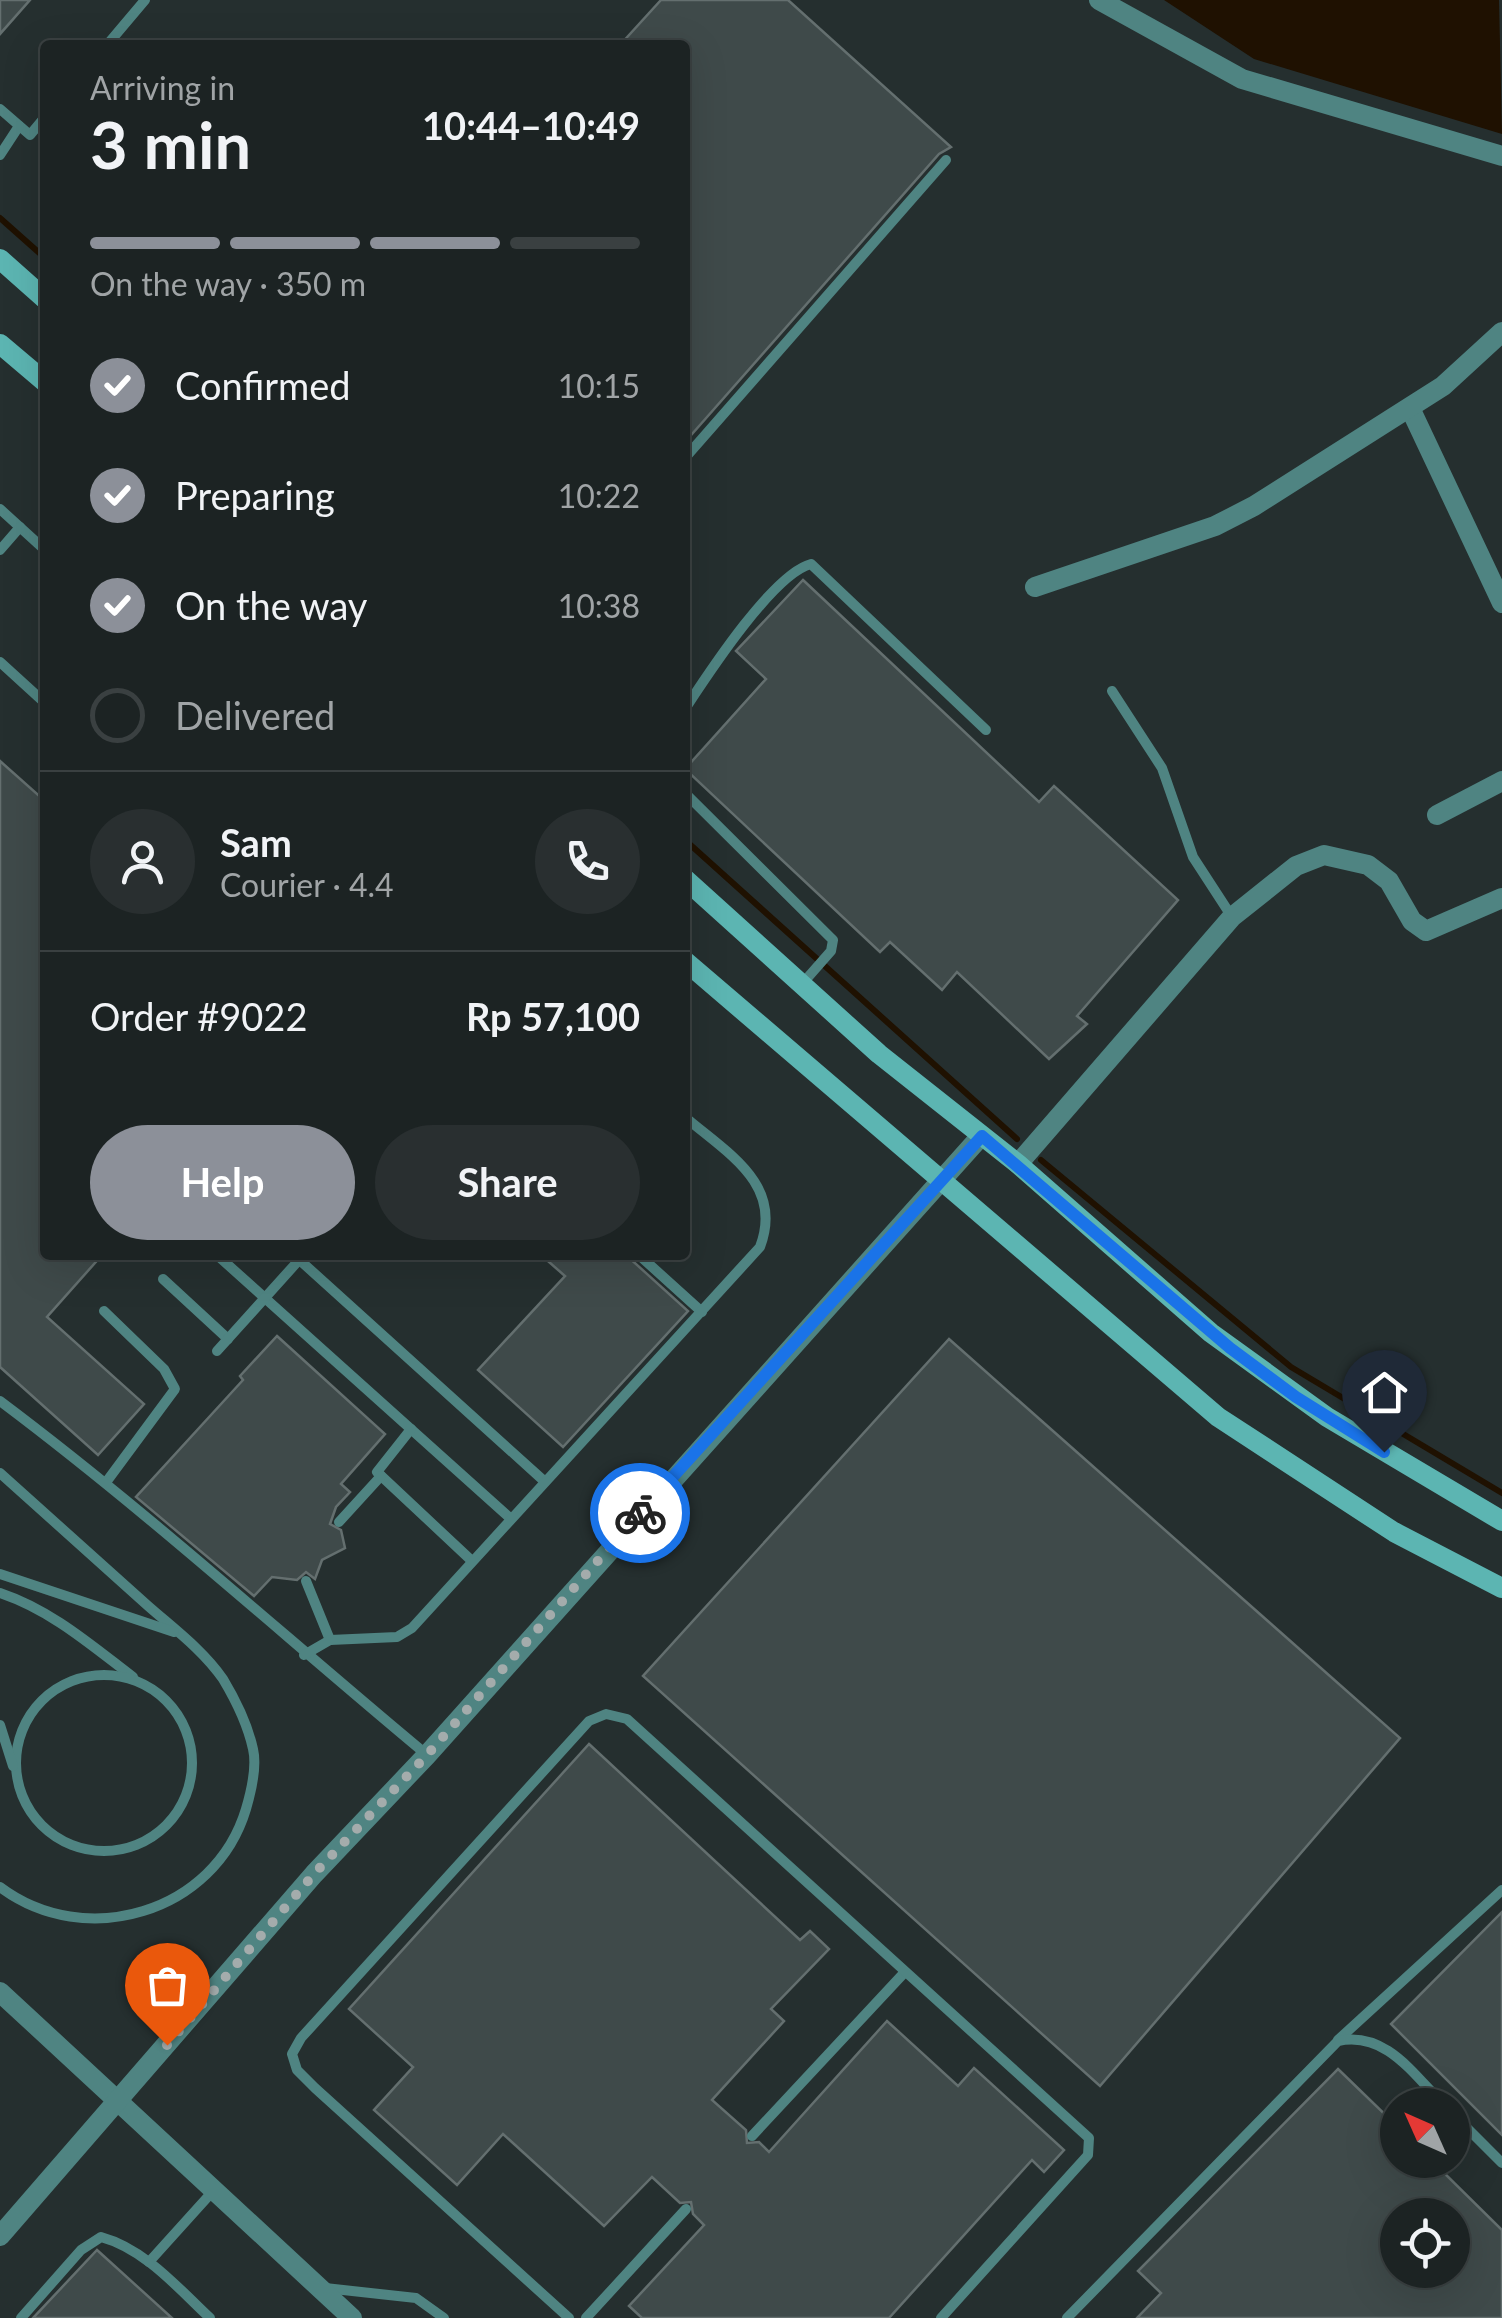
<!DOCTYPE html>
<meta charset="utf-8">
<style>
:root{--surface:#1c2323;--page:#292f30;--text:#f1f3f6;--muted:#a0a4a6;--line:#3a4041;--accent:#8c9099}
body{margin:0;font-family:Lato,sans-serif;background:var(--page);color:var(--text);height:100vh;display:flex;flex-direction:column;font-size:38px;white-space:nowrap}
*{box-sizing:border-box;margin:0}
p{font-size:32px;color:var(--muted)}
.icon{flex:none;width:55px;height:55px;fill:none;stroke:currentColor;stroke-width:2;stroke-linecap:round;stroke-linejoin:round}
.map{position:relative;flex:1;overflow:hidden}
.side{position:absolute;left:40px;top:40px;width:650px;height:1220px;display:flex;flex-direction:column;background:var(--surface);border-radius:10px;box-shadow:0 10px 40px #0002,0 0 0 2px var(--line)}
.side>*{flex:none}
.needle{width:65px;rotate:315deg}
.buttons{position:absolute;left:1380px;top:2088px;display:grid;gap:20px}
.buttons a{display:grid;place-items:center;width:90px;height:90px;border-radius:50%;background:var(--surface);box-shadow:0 10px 40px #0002,0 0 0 2px var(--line);font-size:50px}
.pin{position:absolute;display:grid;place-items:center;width:85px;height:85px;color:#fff;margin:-102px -42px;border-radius:50% 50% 50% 0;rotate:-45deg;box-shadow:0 0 10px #0007}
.pin .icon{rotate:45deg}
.courier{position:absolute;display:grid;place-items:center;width:100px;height:100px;margin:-50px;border:8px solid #1a73e8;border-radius:50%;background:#fff;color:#222;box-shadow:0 2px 12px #0007}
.overview em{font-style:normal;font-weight:700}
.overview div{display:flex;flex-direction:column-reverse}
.overview{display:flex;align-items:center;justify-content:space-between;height:170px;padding:0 50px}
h1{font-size:65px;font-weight:700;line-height:75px}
.bar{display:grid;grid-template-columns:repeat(4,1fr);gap:15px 10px;align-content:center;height:120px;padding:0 50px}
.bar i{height:12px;border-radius:8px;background:var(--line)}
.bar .on{background:var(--accent)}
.bar p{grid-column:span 4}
.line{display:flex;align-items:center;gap:25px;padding:0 50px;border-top:2px solid var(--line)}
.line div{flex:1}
.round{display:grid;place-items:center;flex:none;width:105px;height:105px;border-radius:52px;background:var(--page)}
ol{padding:0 50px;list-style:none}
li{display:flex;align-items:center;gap:30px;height:110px}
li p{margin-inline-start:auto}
li .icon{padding:10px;border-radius:50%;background:var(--accent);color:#fff;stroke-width:4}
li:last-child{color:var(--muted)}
li i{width:55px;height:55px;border:5px solid var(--line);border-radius:50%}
.primary-button{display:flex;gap:20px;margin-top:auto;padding:20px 50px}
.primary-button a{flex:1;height:115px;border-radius:60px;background:var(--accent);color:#fff;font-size:40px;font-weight:700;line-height:115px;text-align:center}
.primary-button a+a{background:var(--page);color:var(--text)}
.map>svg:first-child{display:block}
.water{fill:#1f1101}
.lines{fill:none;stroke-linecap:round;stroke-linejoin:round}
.stream{stroke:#1f1101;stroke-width:6}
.building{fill:#3f4a4a;stroke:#646f6f;stroke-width:2.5;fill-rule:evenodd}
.lane{stroke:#4f8482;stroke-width:10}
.street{stroke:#4f8482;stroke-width:20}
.secondary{stroke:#5cb5b2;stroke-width:20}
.done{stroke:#a4acac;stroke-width:10;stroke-dasharray:0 18}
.route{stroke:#1a73e8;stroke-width:12}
</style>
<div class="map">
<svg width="1502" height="2318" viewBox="0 0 1502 2318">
<rect width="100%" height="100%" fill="#252f2f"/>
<path class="water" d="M1164,0H1499L1502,134L1254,59Z"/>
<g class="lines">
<g class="stream">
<path d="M0,218L45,258"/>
<path d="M685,840L1017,1139"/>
<path d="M1041,1160L1291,1367L1502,1493"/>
</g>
</g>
<g class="building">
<path d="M0,0H30L0,34Z"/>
<path d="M661,0H788L951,147L939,154L685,442V45H620Z"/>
<path d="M803,580L1039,802L1054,786L1178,900L1077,1016L1087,1024L1049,1059L957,972L942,990L890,942L880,952L685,769L766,679L736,651Z"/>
<path d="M0,761L45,801V1255H102L47,1317L144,1404L98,1455L0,1367Z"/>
<path d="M541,1255H626L688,1311L563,1447L478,1370L565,1276Z"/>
<path d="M277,1336L385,1434L341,1484L350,1492L336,1507L330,1524L341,1530L345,1548L322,1560L315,1579L306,1572L297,1580L272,1577L254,1596L136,1497L243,1380L240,1376Z"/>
<path d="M949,1339L1400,1738L1100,2086L643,1676Z"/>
<path d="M589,1744L800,1940L810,1931L829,1949L771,2009L784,2021L712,2100L746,2130L747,2143L759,2142L769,2152L887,2021L958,2086L974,2068L1064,2150L1044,2172L1032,2160L889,2318H642L629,2306L704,2225L693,2214L691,2202L680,2203L652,2177L604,2226L503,2134L457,2185L374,2110L413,2067L349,2009Z"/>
<path d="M1502,1912V2135L1391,2024Z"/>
<path d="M1338,2069L1398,2127V2160H1431L1502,2230V2318H1137L1161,2293L1138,2271ZM1398,2215H1452V2270H1398Z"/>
<path d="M97,2250L172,2318H33Z"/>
</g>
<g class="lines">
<g class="lane">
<path d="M107,45L145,0"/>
<path d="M0,109L30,135L45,117"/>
<path d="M0,155L19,126"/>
<path d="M685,458L946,160"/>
<path d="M0,509L45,550"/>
<path d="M0,550L20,527"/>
<path d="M0,662L45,703"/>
<path d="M1112,691L1162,768L1193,857L1232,917"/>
<path d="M685,709C708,674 773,574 811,564L986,730"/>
<path d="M685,793L833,940L831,951L802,984"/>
<path d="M217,1255L510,1518"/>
<path d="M294,1255L543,1480"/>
<path d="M639,1255L702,1312"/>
<path d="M163,1279L228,1339"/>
<path d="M104,1311L164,1369L175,1389L107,1481"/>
<path d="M217,1351L299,1260"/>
<path d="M0,1401C148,1512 285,1637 427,1755"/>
<path d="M411,1429L377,1472L472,1561"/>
<path d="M0,1473C49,1517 98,1561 147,1605C173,1628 203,1650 223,1679C235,1699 248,1726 253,1749C257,1766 251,1792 246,1809C215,1913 85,1951 0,1887"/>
<path d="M339,1522L381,1476"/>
<path d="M0,1574L174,1632"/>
<path d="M306,1581L330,1640"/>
<path d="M0,1593C51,1610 91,1645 133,1677"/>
<path d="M304,1655L330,1640L397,1637L412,1628L760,1247C784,1184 727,1153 685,1117"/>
<circle cx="104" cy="1763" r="88"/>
<path d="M0,1725L13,1766"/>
<path d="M1338,2040L1502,1890"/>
<path d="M1452,2113L1502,2163"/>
<path d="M752,2136L904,1973"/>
<path d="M149,2262L214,2190"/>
<path d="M325,2288L416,2298L444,2318"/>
<path d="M21,2318L81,2250L101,2237C145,2249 178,2288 210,2318"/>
<path d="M569,2318L315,2088L297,2070L292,2054L301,2038L589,1721L606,1714L627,1719L1089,2138L1088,2155L941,2318"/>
<path d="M586,2318L686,2209"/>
<path d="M1067,2318L1338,2041C1386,2031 1413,2074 1444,2105"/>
</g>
<g class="street">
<path d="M1099,0L1242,79L1502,156"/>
<path d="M1410,408L1502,603"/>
<path d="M1035,587L1215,526L1254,506L1443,386L1502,332"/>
<path d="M1437,815L1502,781"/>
<path d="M1018,1164L1232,917L1296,866L1324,855L1368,865L1389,881L1412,921L1426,931L1502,898"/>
<path d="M0,1992L352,2318"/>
<path d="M0,2236L314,1874L427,1755L981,1136"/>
</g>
<g class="secondary">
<path d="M0,259L45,299"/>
<path d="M0,344L45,382"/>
<path d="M685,879L879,1054L1018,1164L1211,1333L1327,1417L1502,1521"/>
<path d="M685,961L1218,1417L1394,1532L1502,1588"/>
</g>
</g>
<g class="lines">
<path class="done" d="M167,2045L314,1874L427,1755L640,1513"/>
<path class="route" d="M640,1513L982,1136L1230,1348L1296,1397L1384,1452"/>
</g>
</svg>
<div class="buttons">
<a><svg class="needle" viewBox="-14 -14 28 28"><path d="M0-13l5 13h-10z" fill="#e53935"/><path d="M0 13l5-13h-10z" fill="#a0a4a6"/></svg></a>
<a><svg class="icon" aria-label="locate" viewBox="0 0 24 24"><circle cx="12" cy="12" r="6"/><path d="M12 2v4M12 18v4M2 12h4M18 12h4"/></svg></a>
</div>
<div class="pin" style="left:167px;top:2045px;background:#ea580c"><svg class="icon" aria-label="bag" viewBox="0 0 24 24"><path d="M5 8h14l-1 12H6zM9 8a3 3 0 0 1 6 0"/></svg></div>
<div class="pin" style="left:1384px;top:1452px;background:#1f2937"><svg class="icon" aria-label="home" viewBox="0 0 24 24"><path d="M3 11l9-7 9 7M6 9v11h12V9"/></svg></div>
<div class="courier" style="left:640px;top:1513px"><svg class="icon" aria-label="bike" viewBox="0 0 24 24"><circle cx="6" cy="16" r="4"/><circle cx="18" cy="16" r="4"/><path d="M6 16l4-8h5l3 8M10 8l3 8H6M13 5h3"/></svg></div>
<section class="side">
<div class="overview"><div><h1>3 min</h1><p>Arriving in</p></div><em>10:44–10:49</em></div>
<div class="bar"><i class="on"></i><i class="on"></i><i class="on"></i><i></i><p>On the way · 350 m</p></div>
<ol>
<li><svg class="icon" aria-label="check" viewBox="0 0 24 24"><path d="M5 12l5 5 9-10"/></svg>Confirmed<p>10:15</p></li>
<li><svg class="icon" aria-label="check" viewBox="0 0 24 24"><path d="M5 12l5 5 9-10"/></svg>Preparing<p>10:22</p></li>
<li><svg class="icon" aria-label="check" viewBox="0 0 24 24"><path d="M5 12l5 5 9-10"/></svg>On the way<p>10:38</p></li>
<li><i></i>Delivered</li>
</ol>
<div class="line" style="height:180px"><a class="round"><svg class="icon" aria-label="person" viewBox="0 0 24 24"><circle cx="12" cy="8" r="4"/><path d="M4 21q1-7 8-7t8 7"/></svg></a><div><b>Sam</b><p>Courier · 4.4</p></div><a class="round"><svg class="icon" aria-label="phone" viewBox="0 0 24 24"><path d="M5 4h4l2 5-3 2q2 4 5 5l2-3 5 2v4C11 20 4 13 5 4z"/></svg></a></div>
<div class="line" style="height:130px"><div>Order #9022</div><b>Rp 57,100</b></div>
<div class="primary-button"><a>Help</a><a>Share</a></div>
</section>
</div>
